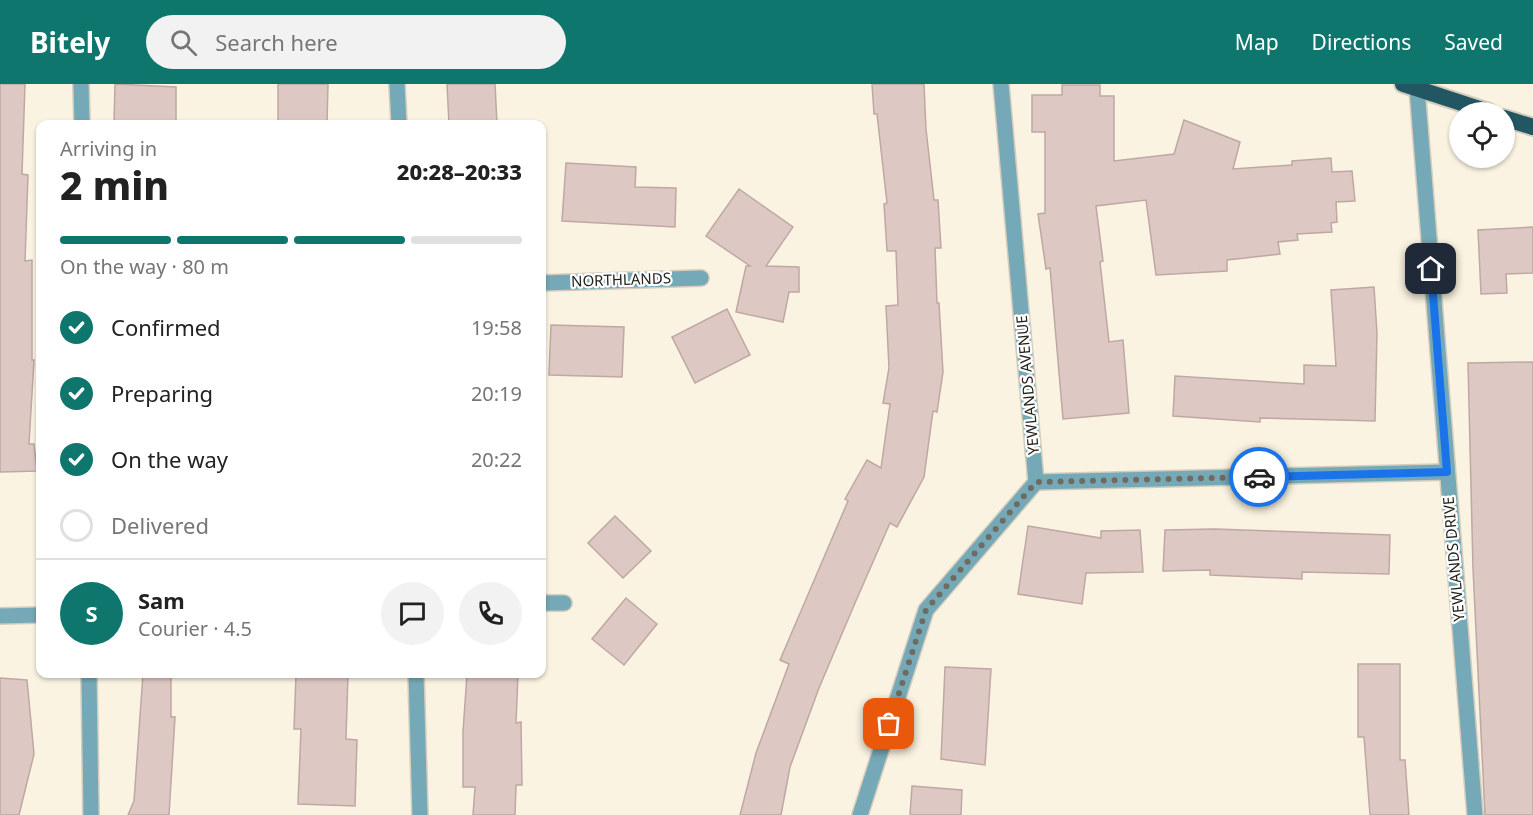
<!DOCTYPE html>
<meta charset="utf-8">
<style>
:root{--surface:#fff;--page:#f2f2f2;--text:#222;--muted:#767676;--line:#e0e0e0;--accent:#0f766e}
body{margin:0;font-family:"Noto Sans",sans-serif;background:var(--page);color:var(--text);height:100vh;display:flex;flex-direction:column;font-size:22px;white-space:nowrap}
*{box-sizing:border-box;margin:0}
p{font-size:20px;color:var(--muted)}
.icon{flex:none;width:33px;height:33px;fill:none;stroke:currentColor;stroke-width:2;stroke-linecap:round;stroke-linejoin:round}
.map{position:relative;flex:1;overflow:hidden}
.drawer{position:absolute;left:36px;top:36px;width:510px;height:558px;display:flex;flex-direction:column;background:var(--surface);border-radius:12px;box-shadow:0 2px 4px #0004}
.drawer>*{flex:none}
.controls{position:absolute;left:1449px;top:18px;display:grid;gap:12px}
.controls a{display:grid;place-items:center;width:66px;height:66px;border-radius:50%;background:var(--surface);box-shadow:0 2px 4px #0004;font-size:30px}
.pin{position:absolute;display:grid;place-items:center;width:51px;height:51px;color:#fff;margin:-26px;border-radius:12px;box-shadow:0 3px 9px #0006}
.courier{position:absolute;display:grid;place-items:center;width:60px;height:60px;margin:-30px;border:4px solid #1a73e8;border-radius:50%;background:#fff;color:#222;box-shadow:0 2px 8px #0007}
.head em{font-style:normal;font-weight:800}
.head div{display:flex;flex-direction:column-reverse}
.head{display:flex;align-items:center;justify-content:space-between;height:102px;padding:0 24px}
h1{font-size:39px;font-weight:800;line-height:45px}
.bar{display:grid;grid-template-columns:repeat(4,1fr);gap:9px 6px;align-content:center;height:72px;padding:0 24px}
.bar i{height:8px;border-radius:4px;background:var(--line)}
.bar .current{background:var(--accent)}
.bar p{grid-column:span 4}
.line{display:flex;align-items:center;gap:15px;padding:0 24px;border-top:2px solid var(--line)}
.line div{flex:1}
.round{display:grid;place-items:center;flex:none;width:63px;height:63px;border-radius:32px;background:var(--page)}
ol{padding:0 24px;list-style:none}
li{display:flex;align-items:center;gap:18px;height:66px}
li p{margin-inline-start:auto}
li .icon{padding:6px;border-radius:50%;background:var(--accent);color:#fff;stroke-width:4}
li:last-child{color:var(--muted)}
li i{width:33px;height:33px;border:3px solid var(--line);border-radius:50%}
header{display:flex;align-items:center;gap:36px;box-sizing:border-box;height:84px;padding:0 30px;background:var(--accent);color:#fff}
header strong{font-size:28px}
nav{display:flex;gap:33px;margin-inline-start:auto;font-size:21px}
.search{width:420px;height:54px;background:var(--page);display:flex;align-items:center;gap:15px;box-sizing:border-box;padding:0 21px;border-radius:33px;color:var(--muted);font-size:22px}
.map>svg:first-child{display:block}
.building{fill:#dec8c4;stroke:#bea8a4;stroke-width:1.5}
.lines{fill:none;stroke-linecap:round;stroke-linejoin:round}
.minor-casing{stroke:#d4cdbd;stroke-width:18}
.trunk-casing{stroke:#d4cdbd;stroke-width:20}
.minor{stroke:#76a9b7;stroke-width:15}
.trunk{stroke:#225663;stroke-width:16}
.done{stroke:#6f6b60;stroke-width:6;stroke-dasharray:0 10.8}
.route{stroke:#1a73e8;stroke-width:8}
.labels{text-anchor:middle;stroke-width:4.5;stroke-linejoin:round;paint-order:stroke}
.street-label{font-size:15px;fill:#24221b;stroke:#fff}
</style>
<header>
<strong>Bitely</strong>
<div class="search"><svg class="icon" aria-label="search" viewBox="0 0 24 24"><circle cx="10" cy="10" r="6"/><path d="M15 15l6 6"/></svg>Search here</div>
<nav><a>Map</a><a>Directions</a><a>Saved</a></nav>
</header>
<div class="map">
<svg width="1533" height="731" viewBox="0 0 1533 731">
<rect width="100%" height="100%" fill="#fbf3e1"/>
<g class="building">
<path d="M0,0H25L22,90L28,91L25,177L32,176V276H34L29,360H34L37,387L0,388Z"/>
<path d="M115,0L176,3V40H114Z"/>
<path d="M278,0H328L327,40H278Z"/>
<path d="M447,0H495L497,40H449Z"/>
<path d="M872,0H924L926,45L934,116H938L941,164H935L937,219H939L943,288L937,328L933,327L924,393L897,443L890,439L855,519L819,604L790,683L781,731H740L756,669L789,580L780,576L848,417L845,415L867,376L881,384L890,320L883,319L889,284L886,222L898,221L896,167H887L884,120L887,119L877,30H874Z"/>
<path d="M1062,1H1100V12H1114V77L1174,70L1184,36L1240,58L1233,85L1292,81V77L1331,74L1332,88L1352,87L1355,117L1336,118L1337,138L1331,139L1332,148L1297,150L1298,156L1278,158L1280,170L1227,176V187L1156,191L1146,116L1096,122L1103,177L1100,178L1109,258L1123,256L1129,329L1063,335L1050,184L1046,185L1038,130L1045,129V48H1032V11H1062Z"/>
<path d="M566,79L636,83L635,103L676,104L675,143L562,137Z"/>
<path d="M739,105L793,143L766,182L799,183V208H789L783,238L736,228L746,182H750L706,152Z"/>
<path d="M1533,143V189L1506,190L1507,209L1481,210L1478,146Z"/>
<path d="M1374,203L1377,249L1375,337L1260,334V338L1173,332L1175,292L1304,300V281L1336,282L1331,206Z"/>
<path d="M727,225L750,271L695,299L672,253Z"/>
<path d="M551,241L624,243L622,293L549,291Z"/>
<path d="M1533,278V731H1485L1473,485L1468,279Z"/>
<path d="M615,432L651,467L623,494L588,459Z"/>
<path d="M1028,442L1101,454V447L1140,446L1143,488L1086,489L1082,520L1018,510Z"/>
<path d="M1215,445L1390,451L1389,490L1302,488V495L1210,491V486L1163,487L1165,446Z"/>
<path d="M626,514L657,540L624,581L592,555Z"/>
<path d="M1358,580H1400V676H1405L1409,731H1370L1364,653H1358Z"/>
<path d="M945,583L991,585L985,681L941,675Z"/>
<path d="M143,590H171V633H175L169,731H128L134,717Z"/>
<path d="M296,590H348L346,655L357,656L355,722L298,720L301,645H294Z"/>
<path d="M467,590H518L516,639L521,638L522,701H516L515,731H473L475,703H463V648Z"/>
<path d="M0,594L27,596L34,670L19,731H0Z"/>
<path d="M912,702L962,706L961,731H910Z"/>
</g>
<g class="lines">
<g class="minor-casing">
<g id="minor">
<path d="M81,0L82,40"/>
<path d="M397,0L399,40"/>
<path d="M1417,4L1475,731"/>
<path d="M542,199L701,194"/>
<path d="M1036,398L1447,388"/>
<path d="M542,519H564"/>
<path d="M0,532L40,531"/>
<path d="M89,590L91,731"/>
<path d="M416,590L420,731"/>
<path d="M860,731L926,526L1036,398L1001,0"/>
</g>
</g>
<g class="trunk-casing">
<g id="trunk">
<path d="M1403,0L1489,28"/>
<path d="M1504,34L1533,43"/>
</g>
</g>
<use href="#minor" class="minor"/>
<use href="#trunk" class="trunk"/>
</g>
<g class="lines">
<path class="done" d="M889,640L926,526L1036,398L1259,393"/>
<path class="route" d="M1259,393L1447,388L1431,185"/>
</g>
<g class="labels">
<g class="street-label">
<text transform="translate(621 196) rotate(-2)" y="5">NORTHLANDS</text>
<text transform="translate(1028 301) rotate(-95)" y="5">YEWLANDS AVENUE</text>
<text transform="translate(1454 475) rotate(-95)" y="5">YEWLANDS DRIVE</text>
</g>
</g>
</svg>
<div class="controls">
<a><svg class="icon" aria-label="locate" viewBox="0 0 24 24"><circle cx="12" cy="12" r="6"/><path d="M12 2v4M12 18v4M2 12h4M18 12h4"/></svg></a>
</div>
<div class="pin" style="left:889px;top:640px;background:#ea580c"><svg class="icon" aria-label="bag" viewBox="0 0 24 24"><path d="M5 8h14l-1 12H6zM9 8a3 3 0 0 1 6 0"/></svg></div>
<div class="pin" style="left:1431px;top:185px;background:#1f2937"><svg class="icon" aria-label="home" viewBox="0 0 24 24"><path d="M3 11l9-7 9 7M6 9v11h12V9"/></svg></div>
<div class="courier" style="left:1259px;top:393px"><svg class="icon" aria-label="car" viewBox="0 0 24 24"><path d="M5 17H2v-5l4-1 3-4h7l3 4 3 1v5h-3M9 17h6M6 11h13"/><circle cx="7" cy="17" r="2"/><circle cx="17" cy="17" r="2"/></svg></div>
<section class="drawer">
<div class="head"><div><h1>2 min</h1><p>Arriving in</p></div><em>20:28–20:33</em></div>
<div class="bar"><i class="current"></i><i class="current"></i><i class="current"></i><i></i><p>On the way · 80 m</p></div>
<ol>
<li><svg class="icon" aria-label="check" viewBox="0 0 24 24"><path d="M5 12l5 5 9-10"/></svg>Confirmed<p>19:58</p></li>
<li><svg class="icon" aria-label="check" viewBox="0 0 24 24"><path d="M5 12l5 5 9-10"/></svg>Preparing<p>20:19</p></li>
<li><svg class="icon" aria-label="check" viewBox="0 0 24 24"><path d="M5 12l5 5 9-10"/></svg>On the way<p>20:22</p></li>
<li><i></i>Delivered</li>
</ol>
<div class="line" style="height:108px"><b class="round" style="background:var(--accent);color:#fff">S</b><div><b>Sam</b><p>Courier · 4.5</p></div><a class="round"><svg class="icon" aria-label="chat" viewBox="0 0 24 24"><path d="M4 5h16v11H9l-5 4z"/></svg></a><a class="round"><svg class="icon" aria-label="phone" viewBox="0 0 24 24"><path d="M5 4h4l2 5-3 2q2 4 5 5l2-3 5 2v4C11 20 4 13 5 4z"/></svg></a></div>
</section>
</div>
